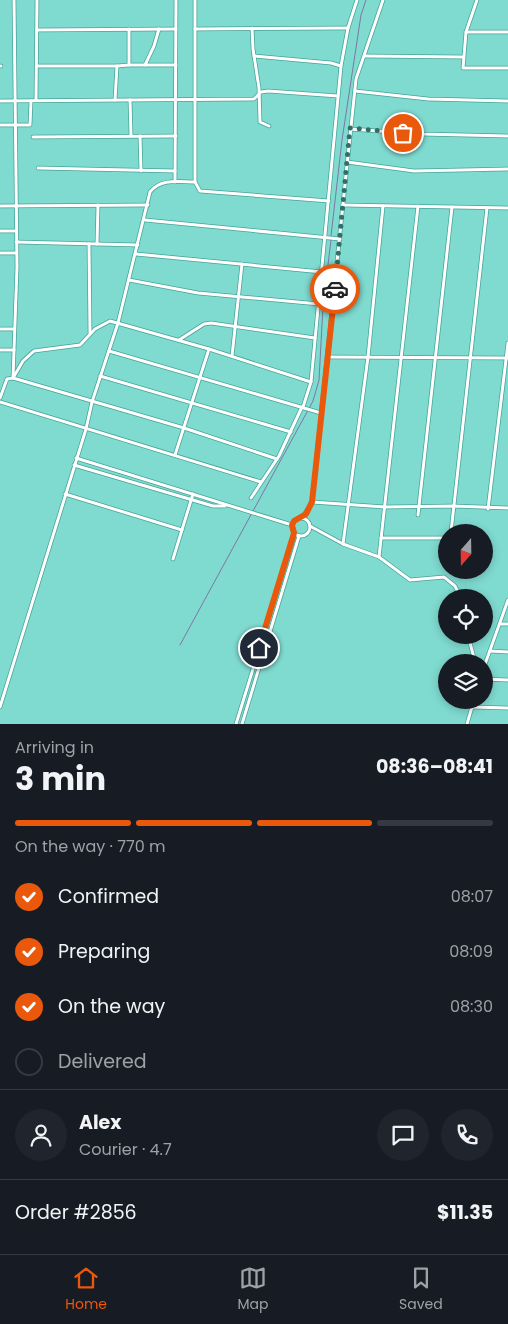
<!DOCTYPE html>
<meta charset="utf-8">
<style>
:root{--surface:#171b24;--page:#20242c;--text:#f1f3f6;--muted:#9ea1a6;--line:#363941;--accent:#ea580c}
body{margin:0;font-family:Poppins,sans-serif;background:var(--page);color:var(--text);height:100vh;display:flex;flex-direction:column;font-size:19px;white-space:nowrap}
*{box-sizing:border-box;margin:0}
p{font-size:16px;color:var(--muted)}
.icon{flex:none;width:28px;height:28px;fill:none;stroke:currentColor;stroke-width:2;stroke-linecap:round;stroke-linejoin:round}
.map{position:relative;height:724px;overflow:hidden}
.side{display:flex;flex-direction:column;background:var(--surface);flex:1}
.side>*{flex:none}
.needle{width:32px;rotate:200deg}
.fabs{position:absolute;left:438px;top:524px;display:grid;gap:10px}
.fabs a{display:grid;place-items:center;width:55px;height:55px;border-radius:50%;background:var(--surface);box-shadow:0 2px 8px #0003;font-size:25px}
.pin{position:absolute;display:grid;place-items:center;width:42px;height:42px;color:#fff;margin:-21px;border:2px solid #fff;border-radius:50%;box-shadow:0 1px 5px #0007}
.courier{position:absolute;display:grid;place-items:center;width:50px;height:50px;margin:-25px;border:4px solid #ea580c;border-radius:50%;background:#fff;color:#222;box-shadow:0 1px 6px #0007}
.overview em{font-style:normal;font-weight:700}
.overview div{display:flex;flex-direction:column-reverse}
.overview{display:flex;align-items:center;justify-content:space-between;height:85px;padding:0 15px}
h1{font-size:32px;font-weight:700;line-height:38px}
.bar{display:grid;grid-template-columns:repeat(4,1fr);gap:8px 5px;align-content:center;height:60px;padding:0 15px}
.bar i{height:6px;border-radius:4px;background:var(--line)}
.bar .current{background:var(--accent)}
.bar p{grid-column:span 4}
.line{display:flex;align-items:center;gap:12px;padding:0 15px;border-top:1px solid var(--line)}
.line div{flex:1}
.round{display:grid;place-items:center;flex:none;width:52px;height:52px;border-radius:26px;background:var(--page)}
ol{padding:0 15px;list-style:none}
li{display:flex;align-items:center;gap:15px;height:55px}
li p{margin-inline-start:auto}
li .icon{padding:5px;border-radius:50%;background:var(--accent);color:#fff;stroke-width:4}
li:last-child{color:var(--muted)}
li i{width:28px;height:28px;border:2px solid var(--line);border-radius:50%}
.tabs{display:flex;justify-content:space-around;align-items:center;height:70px;border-top:1px solid var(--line);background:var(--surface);font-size:14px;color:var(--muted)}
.tabs a{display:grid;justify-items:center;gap:2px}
.tabs .current{color:var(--accent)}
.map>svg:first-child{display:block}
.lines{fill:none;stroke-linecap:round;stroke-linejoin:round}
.stream{stroke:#8077a2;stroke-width:1}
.minor-casing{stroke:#45a399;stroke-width:4.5}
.minor{stroke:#fff;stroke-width:3}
.done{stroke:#336d67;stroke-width:5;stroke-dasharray:0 9}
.route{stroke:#ea580c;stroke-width:6}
</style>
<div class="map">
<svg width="508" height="724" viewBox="0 0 508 724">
<rect width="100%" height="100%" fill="#7fdad0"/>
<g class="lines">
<g class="stream">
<path d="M331,236L342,140L361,15L366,0"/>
<path d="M180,645L313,401L319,380L323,306L331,240"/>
</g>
<g class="minor-casing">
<g id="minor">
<path d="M14,0L17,267L13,378L184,428L277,459"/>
<path d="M195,0V182"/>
<path d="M477,0L466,32L463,68H508"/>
<path d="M252,28L253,49L259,88L260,122L269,126"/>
<path d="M195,29L348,28"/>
<path d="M37,30L176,29"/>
<path d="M466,32H508"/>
<path d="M254,56L331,63L341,66"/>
<path d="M365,56L463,57"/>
<path d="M129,65H176"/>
<path d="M145,65L154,46L159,29"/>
<path d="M0,66H1"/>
<path d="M37,66H117"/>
<path d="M355,91L428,99L508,101"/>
<path d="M36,100L37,0"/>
<path d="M115,100L117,66L129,65V29"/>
<path d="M130,100L131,136"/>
<path d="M0,101L254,99L261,92L268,91L338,96"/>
<path d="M0,125H30L31,101"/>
<path d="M350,129L421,134L508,136"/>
<path d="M140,136L141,171"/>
<path d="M33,137L176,136"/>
<path d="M347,162L414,171L508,169"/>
<path d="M38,168L175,171"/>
<path d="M175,182L176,0"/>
<path d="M343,205L508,208"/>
<path d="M0,206L148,205"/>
<path d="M145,220L340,239"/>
<path d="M0,231H16"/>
<path d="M16,242L138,245"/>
<path d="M89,244L90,333"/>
<path d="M97,244L98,205"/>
<path d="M0,253H16"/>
<path d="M136,254L322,272"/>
<path d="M129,280L198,293L319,304"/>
<path d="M0,329H14"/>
<path d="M179,340L204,324L211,323L315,338"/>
<path d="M0,350H14"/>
<path d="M109,351L321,413"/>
<path d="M232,356L242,264"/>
<path d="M329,357L508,358"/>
<path d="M100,376L291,432"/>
<path d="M0,398L7,379L13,378L23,361L34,351L80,345L95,329L110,321L209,349L311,382"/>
<path d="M0,402L261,482"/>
<path d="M303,407L311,382L341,66L348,28L357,0"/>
<path d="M175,455L209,349"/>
<path d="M76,458L292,525"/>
<path d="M74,465L213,506H225"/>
<path d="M65,494L182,530"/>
<path d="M251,498L279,456L302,407"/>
<path d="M312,502L385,507L453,506L508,508"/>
<path d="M488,509L508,343"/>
<path d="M418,515L452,207"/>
<path d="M302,518L312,502L356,79L383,0"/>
<circle cx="301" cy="527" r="9"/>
<path d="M310,526L343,544L379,557L410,580L444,577L455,586L461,598"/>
<path d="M451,532L487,208"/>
<path d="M381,538H446"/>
<path d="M343,544L368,357L383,206"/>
<path d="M379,557L418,206"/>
<path d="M173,559L193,494"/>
<path d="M461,576L464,570"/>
<path d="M500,624H508"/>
<path d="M468,635L475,662"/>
<path d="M490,651L508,652"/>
<path d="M484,667L508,600"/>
<path d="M484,679L508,680"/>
<path d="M0,707L86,429L92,402L118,323L150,192C161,178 179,182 195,182L200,191L329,201"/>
<path d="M472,707L508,708"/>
<path d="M236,724L295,533"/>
<path d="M242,724L299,536"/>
<path d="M467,724L474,700"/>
</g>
</g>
<use href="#minor" class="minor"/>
</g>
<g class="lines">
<path class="done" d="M335,289L350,128L403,133"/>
<path class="route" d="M259,648L294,533L292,525L294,521L306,514L312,502L335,289"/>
</g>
</svg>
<div class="fabs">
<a><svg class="needle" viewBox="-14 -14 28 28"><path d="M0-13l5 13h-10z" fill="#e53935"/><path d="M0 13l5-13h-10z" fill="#9ea1a6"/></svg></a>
<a><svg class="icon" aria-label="locate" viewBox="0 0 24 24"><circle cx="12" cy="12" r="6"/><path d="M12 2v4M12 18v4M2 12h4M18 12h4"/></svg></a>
<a><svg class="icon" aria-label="layers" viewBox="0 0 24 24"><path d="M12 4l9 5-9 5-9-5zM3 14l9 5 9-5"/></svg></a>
</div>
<div class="pin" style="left:403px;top:133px;background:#ea580c"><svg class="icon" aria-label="bag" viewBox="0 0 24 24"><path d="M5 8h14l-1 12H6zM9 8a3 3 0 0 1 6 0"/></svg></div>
<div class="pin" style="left:259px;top:648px;background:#1f2937"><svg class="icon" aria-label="home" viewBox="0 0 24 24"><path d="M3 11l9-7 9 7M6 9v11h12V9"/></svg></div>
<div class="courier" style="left:335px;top:289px"><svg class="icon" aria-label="car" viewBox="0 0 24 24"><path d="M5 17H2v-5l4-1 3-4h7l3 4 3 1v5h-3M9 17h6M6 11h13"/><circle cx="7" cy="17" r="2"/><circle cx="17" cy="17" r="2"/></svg></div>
</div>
<section class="side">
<div class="overview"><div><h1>3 min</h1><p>Arriving in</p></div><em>08:36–08:41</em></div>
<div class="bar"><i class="current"></i><i class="current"></i><i class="current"></i><i></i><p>On the way · 770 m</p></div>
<ol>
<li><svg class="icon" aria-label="check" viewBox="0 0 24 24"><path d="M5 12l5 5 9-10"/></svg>Confirmed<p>08:07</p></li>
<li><svg class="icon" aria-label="check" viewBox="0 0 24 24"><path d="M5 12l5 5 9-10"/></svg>Preparing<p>08:09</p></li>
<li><svg class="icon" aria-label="check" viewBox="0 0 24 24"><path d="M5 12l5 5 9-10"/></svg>On the way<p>08:30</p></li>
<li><i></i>Delivered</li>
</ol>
<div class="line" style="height:90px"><a class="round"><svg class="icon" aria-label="person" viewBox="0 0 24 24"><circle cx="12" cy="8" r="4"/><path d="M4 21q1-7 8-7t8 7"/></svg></a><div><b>Alex</b><p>Courier · 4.7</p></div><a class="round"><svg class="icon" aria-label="chat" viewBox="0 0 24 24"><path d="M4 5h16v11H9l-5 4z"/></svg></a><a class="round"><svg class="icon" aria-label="phone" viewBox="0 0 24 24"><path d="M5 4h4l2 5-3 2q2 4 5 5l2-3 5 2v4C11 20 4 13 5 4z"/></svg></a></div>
<div class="line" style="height:65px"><div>Order #2856</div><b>$11.35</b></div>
</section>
<nav class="tabs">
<a class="current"><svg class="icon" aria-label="home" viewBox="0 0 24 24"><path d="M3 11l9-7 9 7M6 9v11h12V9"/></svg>Home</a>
<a><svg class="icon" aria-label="map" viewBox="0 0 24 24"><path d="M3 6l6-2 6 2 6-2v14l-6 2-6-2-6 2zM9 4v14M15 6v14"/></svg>Map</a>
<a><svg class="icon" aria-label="saved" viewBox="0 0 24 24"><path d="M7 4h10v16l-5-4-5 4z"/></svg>Saved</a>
</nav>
